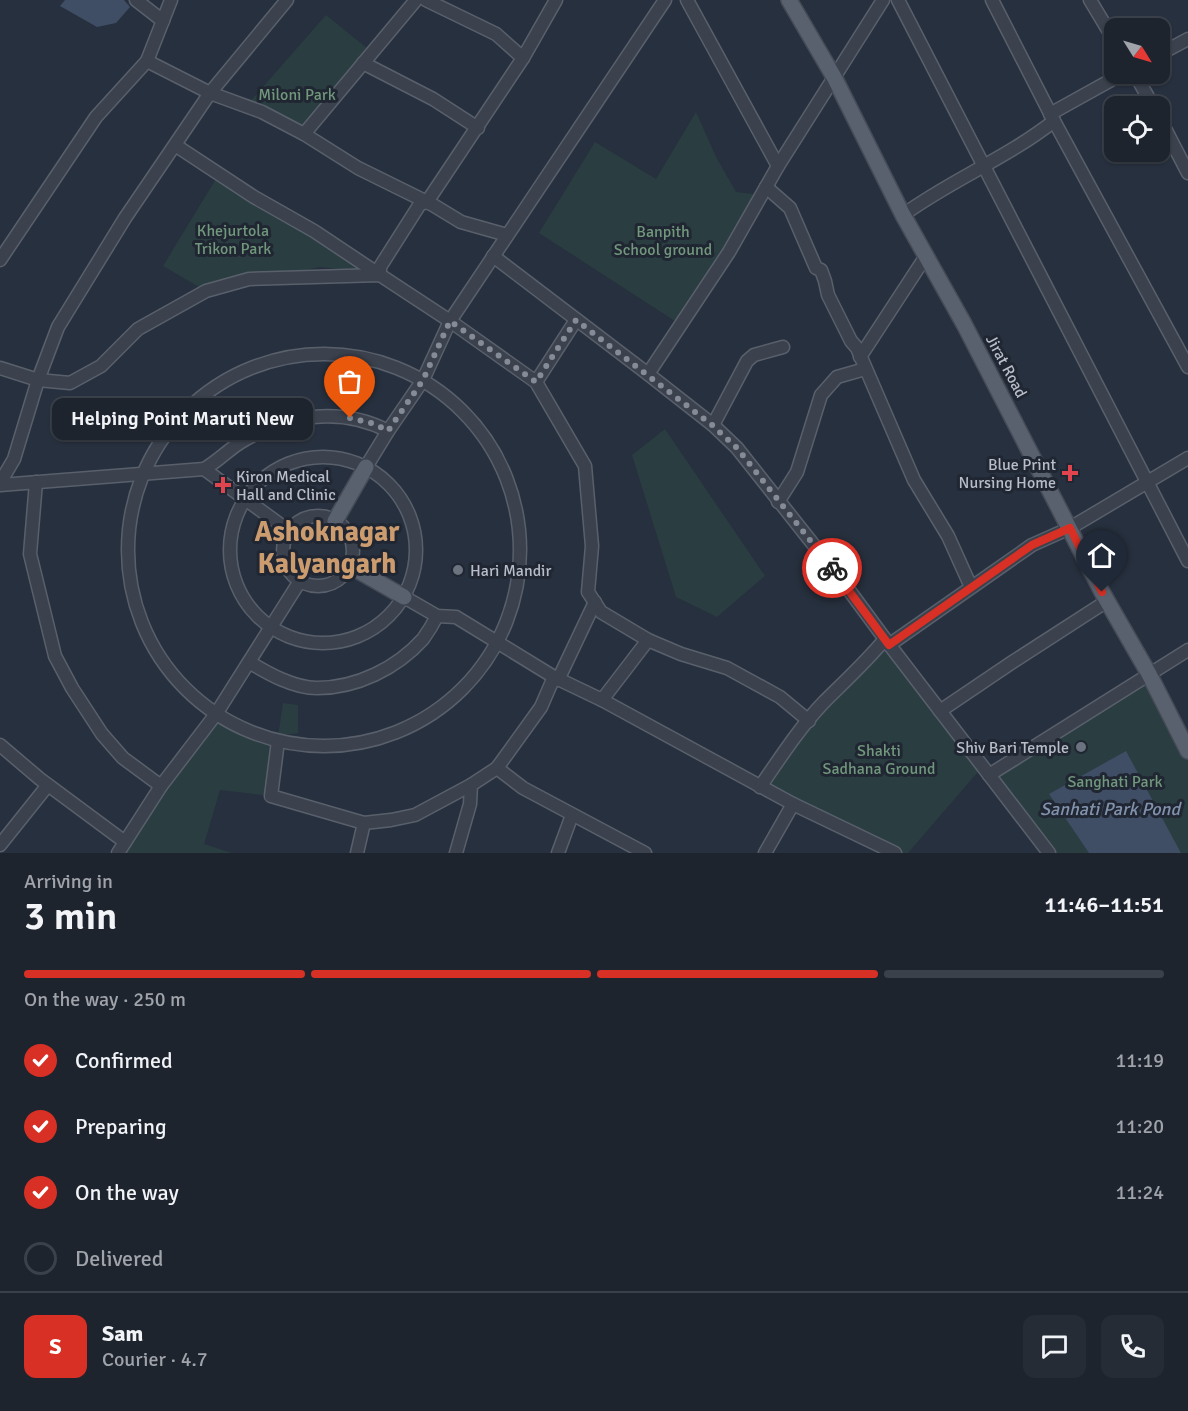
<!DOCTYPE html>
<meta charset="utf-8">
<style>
:root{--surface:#1d242e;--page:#252c36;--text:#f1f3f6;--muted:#a0a4aa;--line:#3b414a;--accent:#d93025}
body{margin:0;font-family:Signika,sans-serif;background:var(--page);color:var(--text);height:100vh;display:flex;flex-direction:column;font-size:22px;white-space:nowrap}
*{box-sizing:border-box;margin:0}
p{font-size:20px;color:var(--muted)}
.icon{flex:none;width:33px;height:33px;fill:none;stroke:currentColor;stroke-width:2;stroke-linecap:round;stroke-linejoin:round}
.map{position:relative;height:853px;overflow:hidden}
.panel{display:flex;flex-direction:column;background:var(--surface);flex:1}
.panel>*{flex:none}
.needle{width:39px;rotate:127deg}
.buttons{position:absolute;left:1104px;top:18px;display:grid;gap:12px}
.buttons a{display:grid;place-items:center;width:66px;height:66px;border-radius:12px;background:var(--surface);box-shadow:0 2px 4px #0004,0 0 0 2px var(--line);font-size:30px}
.pin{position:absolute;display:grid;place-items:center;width:51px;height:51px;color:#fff;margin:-62px -26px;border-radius:50% 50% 50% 0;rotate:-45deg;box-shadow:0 0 6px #0007}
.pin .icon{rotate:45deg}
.courier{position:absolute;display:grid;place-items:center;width:60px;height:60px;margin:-30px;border:4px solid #d93025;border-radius:50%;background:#fff;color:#222;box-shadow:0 2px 8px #0007}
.bubble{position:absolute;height:42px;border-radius:12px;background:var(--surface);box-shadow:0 2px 4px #0004,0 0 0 2px var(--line);font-size:20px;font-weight:600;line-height:42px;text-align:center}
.overview em{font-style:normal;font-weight:600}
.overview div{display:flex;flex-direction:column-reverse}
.overview{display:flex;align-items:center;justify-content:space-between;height:102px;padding:0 24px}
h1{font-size:39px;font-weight:600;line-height:45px}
.bar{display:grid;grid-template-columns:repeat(4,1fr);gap:9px 6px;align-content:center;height:72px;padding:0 24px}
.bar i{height:8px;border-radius:4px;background:var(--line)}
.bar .on{background:var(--accent)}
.bar p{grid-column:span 4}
.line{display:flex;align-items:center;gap:15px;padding:0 24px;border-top:2px solid var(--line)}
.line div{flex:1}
.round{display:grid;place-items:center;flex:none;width:63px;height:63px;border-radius:12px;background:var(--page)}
ol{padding:0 24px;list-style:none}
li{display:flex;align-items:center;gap:18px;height:66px}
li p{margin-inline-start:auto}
li .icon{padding:6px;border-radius:50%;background:var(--accent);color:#fff;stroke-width:4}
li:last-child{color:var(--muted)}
li i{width:33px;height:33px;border:3px solid var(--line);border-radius:50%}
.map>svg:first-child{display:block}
.green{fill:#2a3d40}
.water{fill:#3f4d65}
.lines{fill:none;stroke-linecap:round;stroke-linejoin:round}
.minor-casing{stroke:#59606c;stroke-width:15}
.major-casing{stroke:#454b57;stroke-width:18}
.minor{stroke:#3b424e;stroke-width:12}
.major{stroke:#5a616e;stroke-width:15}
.done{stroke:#858c98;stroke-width:6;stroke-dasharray:0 10.8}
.route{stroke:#d93025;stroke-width:8}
.health-dot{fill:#e0444e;stroke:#202733;stroke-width:2}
.worship-dot{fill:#6b7280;stroke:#202733;stroke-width:2}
.labels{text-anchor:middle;stroke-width:6;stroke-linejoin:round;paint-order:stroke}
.park-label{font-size:16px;fill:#71977c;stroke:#202733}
.street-label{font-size:16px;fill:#b8bdc9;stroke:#202733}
.poi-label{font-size:16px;fill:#b8bdc9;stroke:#202733;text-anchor:end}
.water-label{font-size:18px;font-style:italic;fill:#8292ad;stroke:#202733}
.town-label{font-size:28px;font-weight:bold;fill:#cc9c6f;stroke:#202733}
</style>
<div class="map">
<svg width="1188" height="853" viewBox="0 0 1188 853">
<rect width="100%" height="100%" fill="#27303e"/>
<g class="green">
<path d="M326,15L372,52L304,134L246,106Z"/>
<path d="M696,112L716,157L736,192L761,195L681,325L539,233L595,142L656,179Z"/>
<path d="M217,177L369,272L320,267L206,291L163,266Z"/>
<path d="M665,429L765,576L717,617L676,597L632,455Z"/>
<path d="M885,639L983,766L908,853H895L760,787L818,710Z"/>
<path d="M1149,674L1188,751V853H1049L989,775Z"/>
<path d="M283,703L298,705V733L278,736Z"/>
<path d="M216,714L243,728L278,741L271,796L220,790L204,844L232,853H117Z"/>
</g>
<g class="water">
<path d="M65,0H124L130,7L116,23L97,27L60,6Z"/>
<path d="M1126,751L1181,853H1089L1049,794Z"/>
</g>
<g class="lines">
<g class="minor-casing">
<g id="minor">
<path d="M136,0L163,21"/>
<path d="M287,0L210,93L125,218L58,327L38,380L70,383L101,366L138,329L206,291L249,279L380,275L450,321L536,382L585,466L592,546L588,592L601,612L648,640L602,700"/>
<path d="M426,0L496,34L523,58L556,0"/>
<path d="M687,0L778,166"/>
<path d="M898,0L1188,561"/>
<path d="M992,0L1054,121L1188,367"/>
<path d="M1090,0L1114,40"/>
<path d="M1160,54L1188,39"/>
<path d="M147,61L210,93L262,112L304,134L358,168L433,205L461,222L507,235"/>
<path d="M363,63L433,99L478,128"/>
<path d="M1135,74L1153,106"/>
<path d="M1050,114L1122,74"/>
<path d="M1160,119L1188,173"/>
<path d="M304,134L416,0"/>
<path d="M175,145L254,197L314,231L380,275"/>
<path d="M766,187L790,208L816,268L821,270L825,281L828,295L851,341L857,348L914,480L948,536L971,587"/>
<path d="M903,215C951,180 1007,158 1054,121"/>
<path d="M493,256L648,374L713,425L737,448L843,582L885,639L1049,853"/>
<path d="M0,260L96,117L147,61L171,0"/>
<path d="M380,275V267L420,204L427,202L523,58"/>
<circle cx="324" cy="550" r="196"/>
<path d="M860,357L926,256"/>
<path d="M0,368L38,380L14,459L0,483"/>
<path d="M648,374L729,252L778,166L883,0"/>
<path d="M536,382L576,320"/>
<path d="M713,425L747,361L754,355L783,347"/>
<circle cx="323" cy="550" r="93"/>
<path d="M366,467L388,431L423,380L450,321L665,0"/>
<path d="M204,469L289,531"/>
<path d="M36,482L30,554L55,656L72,688L102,734L123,758L161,786"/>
<path d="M0,485L204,469C217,462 228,450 241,442C286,415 340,406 388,431"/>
<path d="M778,502L797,472L821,395L837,377L865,369"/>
<circle cx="318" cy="551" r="35"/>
<path d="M404,597L437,616L456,617L554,677L602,700L793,804L895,853"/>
<path d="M648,640L681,654L727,668L780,697L809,721"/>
<path d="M889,645L1032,545L1070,528L1188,458"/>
<path d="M249,662C269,674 294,688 317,688C357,688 397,668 423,639C428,632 433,624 437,616"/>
<path d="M554,677L541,707L497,768L523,788L645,853"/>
<path d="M558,680L595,602"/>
<path d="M940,711L1011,663L1107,601"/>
<path d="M278,741L271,796L364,823"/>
<path d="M0,745L40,779L125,842"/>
<path d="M989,775L1188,650"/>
<path d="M760,787C780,758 800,727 824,702C845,681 866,662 885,639"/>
<path d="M0,845L48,785"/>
<path d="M118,853L161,786L216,714L300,581"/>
<path d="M357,853L364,823L391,820L415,815L471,785"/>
<path d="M456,853L470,804L471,785L497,768"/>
<path d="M558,853L572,815"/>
<path d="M765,853L793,804"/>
</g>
</g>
<g class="major-casing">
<g id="major">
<path d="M789,0L834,77L903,215L964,324L1102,592L1149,674L1188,751"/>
<path d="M335,521L366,467"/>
<path d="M350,566L404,597"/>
</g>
</g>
<use href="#minor" class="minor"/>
<use href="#major" class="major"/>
</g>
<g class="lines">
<path class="done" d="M350,418L375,424L388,431L423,380L450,321L536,382L576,320L712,425L737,448L832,568"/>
<path class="route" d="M832,568L889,645L1032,545L1070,528L1102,592"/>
</g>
<g class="health-dot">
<path d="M1067 464h6v6h6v6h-6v6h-6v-6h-6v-6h6z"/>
<path d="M220 476h6v6h6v6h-6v6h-6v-6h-6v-6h6z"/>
</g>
<g class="worship-dot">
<circle cx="458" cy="570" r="6"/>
<circle cx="1081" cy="747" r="6"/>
</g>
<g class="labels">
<g class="park-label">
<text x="297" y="100">Miloni Park</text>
<text x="233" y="236">Khejurtola<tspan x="233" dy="18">Trikon Park</tspan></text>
<text x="663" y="237">Banpith<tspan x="663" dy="18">School ground</tspan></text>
<text x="879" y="756">Shakti<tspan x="879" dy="18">Sadhana Ground</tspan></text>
<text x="1115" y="787">Sanghati Park</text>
</g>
<g class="street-label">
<text transform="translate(1007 366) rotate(62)" y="6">Jirat Road</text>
</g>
<g class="poi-label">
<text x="1056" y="470">Blue Print<tspan x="1056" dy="18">Nursing Home</tspan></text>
<text x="236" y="482" text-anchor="start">Kiron Medical<tspan x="236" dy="18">Hall and Clinic</tspan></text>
<text x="470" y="576" text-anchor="start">Hari Mandir</text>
<text x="1069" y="753">Shiv Bari Temple</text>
</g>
<g class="water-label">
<text x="1110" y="815">Sanhati Park Pond</text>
</g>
<g class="town-label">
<text x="327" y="541">Ashoknagar<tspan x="327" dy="32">Kalyangarh</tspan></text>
</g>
</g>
</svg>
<div class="buttons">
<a><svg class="needle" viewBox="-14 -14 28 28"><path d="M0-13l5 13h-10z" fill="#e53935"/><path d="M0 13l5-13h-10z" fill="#a0a4aa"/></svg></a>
<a><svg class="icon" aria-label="locate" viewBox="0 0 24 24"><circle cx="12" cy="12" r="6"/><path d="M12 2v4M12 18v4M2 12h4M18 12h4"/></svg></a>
</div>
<div class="pin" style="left:350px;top:418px;background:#ea580c"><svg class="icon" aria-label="bag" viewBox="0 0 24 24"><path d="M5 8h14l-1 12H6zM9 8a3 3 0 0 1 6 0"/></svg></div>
<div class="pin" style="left:1102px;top:592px;background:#1f2937"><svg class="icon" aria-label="home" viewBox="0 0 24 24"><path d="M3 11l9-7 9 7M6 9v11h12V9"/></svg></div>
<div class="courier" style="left:832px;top:568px"><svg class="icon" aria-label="bike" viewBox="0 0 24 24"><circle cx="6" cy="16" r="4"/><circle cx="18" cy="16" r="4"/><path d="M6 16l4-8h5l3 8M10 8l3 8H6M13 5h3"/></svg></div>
<div class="bubble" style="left:52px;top:398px;width:261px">Helping Point Maruti New</div>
</div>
<section class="panel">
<div class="overview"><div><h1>3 min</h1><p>Arriving in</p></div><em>11:46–11:51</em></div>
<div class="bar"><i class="on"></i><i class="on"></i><i class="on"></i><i></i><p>On the way · 250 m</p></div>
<ol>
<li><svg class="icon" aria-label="check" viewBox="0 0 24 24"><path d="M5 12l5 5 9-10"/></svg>Confirmed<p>11:19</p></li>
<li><svg class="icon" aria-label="check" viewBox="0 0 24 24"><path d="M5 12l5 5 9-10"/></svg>Preparing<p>11:20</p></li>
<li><svg class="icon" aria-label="check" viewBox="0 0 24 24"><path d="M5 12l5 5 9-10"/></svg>On the way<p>11:24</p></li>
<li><i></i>Delivered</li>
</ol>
<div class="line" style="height:108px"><b class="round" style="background:var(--accent);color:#fff">S</b><div><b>Sam</b><p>Courier · 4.7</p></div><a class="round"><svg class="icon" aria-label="chat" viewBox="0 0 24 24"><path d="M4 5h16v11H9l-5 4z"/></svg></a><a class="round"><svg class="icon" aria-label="phone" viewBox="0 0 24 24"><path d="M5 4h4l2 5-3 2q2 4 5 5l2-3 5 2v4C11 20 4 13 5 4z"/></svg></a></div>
</section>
